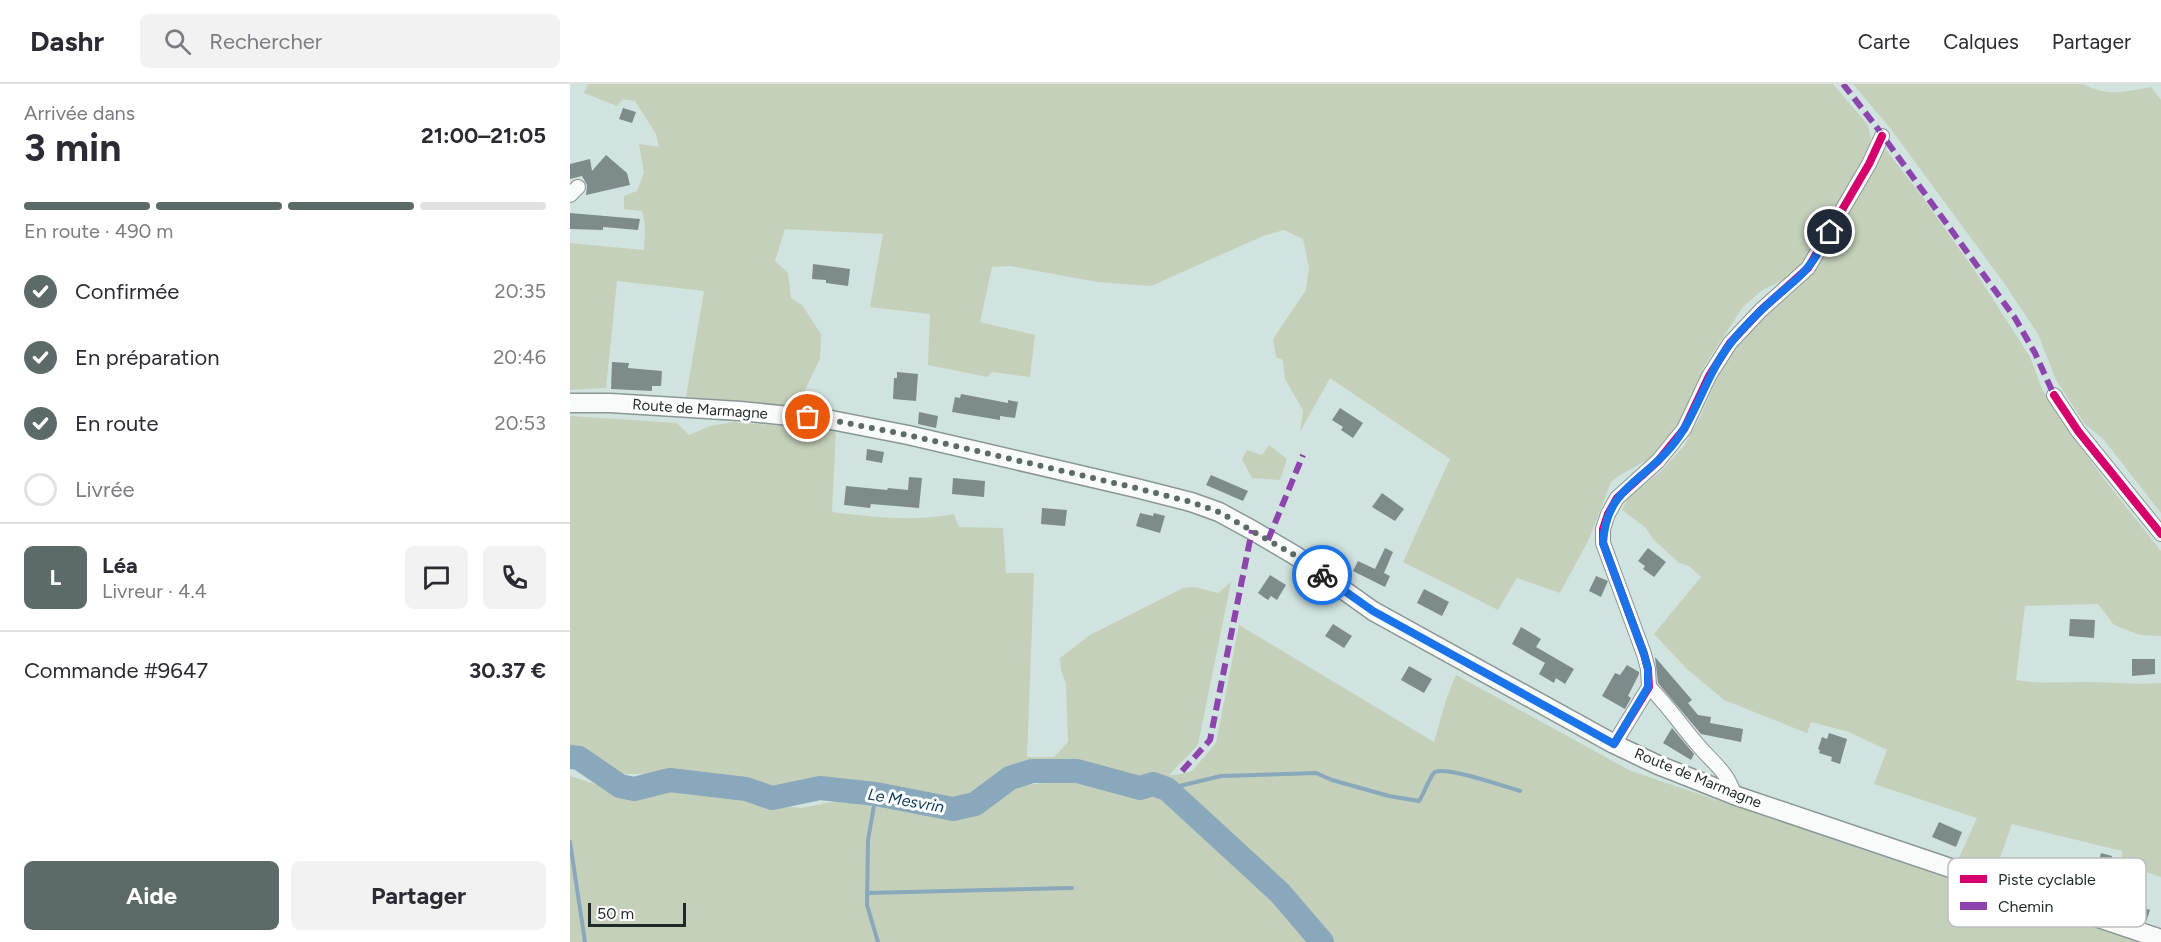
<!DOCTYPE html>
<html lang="fr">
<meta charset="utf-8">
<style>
:root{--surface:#fff;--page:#f2f2f3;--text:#2b2b33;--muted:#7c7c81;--line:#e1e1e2;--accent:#5c6b67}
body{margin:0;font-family:Figtree,sans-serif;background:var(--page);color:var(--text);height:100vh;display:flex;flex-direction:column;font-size:22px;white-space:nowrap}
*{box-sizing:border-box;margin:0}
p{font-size:20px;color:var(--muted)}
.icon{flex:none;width:33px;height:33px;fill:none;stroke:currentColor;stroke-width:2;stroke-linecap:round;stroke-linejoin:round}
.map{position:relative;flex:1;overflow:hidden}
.panel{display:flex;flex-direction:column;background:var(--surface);width:570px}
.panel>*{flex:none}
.scale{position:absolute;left:18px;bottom:15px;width:98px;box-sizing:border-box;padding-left:6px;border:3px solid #1d2a27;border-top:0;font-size:16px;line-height:21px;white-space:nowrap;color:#1d2a27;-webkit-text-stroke:4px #fff;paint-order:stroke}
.pin{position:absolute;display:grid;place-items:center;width:51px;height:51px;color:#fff;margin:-26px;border:3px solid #fff;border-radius:50%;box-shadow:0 2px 6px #0007}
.courier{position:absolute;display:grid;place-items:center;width:60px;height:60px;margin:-30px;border:4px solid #1a73e8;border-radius:50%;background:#fff;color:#222;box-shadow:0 2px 8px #0007}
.summary em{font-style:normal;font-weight:700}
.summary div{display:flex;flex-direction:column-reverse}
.summary{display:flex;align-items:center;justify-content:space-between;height:102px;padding:0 24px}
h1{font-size:39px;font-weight:700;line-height:45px}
.bar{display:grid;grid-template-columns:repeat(4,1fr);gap:9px 6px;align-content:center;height:72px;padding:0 24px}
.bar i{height:8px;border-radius:4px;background:var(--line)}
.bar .active{background:var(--accent)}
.bar p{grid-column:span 4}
.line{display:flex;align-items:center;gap:15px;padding:0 24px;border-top:2px solid var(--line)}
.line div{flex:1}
.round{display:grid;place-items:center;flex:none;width:63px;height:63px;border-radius:9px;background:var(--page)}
ol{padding:0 24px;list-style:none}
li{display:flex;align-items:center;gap:18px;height:66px}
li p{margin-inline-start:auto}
li .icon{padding:6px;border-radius:50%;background:var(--accent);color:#fff;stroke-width:4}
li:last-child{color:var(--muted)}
li i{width:33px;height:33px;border:3px solid var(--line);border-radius:50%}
.primary-button{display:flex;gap:12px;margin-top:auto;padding:12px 24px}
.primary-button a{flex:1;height:69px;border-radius:9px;background:var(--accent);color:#fff;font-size:24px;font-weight:700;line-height:69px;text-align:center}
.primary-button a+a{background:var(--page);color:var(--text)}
header{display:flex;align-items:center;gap:36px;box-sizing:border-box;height:84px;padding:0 30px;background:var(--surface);border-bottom:2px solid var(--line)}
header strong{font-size:28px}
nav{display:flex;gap:33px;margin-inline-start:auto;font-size:21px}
.search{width:420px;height:54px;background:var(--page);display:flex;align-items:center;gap:15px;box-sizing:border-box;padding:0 21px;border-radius:9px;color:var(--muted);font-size:22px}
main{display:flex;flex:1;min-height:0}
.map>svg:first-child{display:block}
.green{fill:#c4d0ba}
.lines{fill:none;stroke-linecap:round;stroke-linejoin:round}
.stream{stroke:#89a8bb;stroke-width:4}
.river{stroke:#89a8bb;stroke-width:24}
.building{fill:#7d8b8a}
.street-casing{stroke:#8a9794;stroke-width:16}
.secondary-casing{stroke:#8a9794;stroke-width:21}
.street{stroke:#f8fbfa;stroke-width:14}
.secondary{stroke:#f8fbfa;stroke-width:18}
.quiet{stroke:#8e44ad;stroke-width:6;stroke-dasharray:12 6;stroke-linecap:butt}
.cycleway-casing{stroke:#fff;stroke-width:11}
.cycleway{stroke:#d6006c;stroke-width:8}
.done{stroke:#5c6b67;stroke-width:6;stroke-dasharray:0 10.8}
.route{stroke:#1a73e8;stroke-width:8}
.labels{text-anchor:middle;stroke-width:6;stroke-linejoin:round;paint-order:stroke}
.street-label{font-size:15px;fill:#1d2a27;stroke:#fff}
.water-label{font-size:16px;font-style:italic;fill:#0b3958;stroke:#fff}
.key{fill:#fff;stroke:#bbbfbe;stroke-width:1.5}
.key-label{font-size:16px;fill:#1d2a27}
</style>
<header>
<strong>Dashr</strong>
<div class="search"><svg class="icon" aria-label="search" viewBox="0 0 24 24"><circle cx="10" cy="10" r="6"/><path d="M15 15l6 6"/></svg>Rechercher</div>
<nav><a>Carte</a><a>Calques</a><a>Partager</a></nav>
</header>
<main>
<section class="panel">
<div class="summary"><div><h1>3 min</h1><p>Arrivée dans</p></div><em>21:00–21:05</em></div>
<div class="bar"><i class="active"></i><i class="active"></i><i class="active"></i><i></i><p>En route · 490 m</p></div>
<ol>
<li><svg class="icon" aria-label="check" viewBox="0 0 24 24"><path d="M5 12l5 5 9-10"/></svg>Confirmée<p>20:35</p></li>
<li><svg class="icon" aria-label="check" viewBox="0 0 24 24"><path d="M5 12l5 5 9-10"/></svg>En préparation<p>20:46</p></li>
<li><svg class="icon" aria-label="check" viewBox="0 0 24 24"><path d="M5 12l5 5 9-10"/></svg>En route<p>20:53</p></li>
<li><i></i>Livrée</li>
</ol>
<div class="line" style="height:108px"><b class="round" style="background:var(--accent);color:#fff">L</b><div><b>Léa</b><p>Livreur · 4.4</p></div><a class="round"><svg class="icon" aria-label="chat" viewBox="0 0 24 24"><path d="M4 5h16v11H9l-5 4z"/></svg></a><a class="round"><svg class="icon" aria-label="phone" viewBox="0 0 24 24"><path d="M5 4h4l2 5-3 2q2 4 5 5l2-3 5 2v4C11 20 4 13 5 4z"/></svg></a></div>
<div class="line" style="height:78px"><div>Commande #9647</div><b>30.37 €</b></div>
<div class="primary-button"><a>Aide</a><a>Partager</a></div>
</section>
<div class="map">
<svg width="1591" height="858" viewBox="0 0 1591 858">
<rect width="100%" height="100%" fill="#d1e3df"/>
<g class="green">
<path d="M18,0H1263L1298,41L1301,55L1295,75L1241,170L1224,190L1191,207L1173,223L1135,281L1107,347L1086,371L1050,391L1041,398L1019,455L990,509L947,494L928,526L833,478L880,375L760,294L730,348L733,326L715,295L713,276L706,273L703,255L736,206L739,183L733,155L714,146L693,152L581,202L527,198L440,182L422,183L410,238L465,251L460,293L422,288L418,293L358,281L360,230L300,223L313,150L215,145L205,177L218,189L221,214L232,221L251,250L250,275L227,322L116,313L134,207L47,197L36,304L0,306V159L74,166L75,140L72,127L54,125V112L67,107L74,89L69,60L89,63L86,50L65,17L53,15L47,22L14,9Z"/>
<path d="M1283,0H1513C1539,13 1553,8 1581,3L1591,16V429L1534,356L1514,339L1486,296L1468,250L1434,199L1320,44Z"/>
<path d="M1314,63L1354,115L1405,187L1460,273L1472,305L1493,338L1534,395L1591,467V552L1570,551L1544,541L1528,520L1455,522L1446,596C1469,600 1492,598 1516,598C1541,598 1566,601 1591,599V793L1552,780V767L1442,740L1425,788L1388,776L1407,734L1304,700L1317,666L1279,648L1241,638L1237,649L1154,616L1117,585L1084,550L1131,493L1119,482L1109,479L1082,454L1076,444L1052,426L1058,414L1091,387L1114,362L1130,333L1156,274L1177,248L1248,178L1303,89Z"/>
<path d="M0,332L107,339L119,351L140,342L163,338L266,346L262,428C303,433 343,438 384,430L389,443L433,444L436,489H464L457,673H484L498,658L496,600L491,586L490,574L520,551L613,504L625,503L648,509L661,498L628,661L599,691H606L622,687L646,659L669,541L864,658L877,613L886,591L1061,687L1567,858H763L734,824L722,831L739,858H0V692L56,710L101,707L231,724L276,715L300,716L386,735L412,727L445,702L474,699L452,681L412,704L388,714L287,703L222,705L117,690H53L9,672H0Z"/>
<path d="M699,361L717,375L710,396L682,394L672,375L677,366L692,371Z"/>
</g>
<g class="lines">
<g class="stream">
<path d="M597,705L651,692L746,689L762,696L819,712L849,717C854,710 860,691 865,688C877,682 936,703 950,707"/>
<path d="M306,710L298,756L297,821L308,858"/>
<path d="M0,758L15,858"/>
<path d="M297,809L502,804"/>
</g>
<path class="river" d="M0,673L9,674L50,702L64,705L100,696L176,705L202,714L250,704L306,710L383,725L405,720L440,694L462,687H507L570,704L583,700L597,705L710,809L752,858"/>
</g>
<g class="building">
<path d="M53,24L66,28L62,39L49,35Z"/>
<path d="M36,71L57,89L60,101L16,111L17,101L12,92L0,95V80L20,75L22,87Z"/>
<path d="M0,129L70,135L68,146L33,143V146L0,145Z"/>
<path d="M243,180L280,185L278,202L256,199V196L242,195Z"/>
<path d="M42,278L59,279L58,284L92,287L91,302H82V307L41,305Z"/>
<path d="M327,288L348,290L346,317L323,315L324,294H327Z"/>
<path d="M391,310L438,319V316L448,318L445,334L430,332V336L382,328L385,313L390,314Z"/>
<path d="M770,324L793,339L783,354L771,346L773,343L762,336Z"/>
<path d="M349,328L368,332L366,344L348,340Z"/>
<path d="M297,365L314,368L312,379L296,376Z"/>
<path d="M641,391L678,407L673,417L636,401Z"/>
<path d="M339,393L352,394L349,424L301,420L300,424L274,421L276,402L317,406L318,404L338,406Z"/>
<path d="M383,394L415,397L414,413L382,410Z"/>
<path d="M812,409L834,425L825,437L802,423Z"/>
<path d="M472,424L497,426L495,442L471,440Z"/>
<path d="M570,429L583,432L584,429L595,432L590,449L566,442Z"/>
<path d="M815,464L823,468L814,489L820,492L815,503L783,487L788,477L805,485Z"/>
<path d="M1078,464L1096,478L1084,493L1073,485L1075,482L1068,477Z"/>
<path d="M700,491L716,501L707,516L701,512L698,516L688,509Z"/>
<path d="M1026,492L1038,497L1031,513L1019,507Z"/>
<path d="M854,505L879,518L872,532L847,519Z"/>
<path d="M1500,535L1525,536L1524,554L1499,552Z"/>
<path d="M763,540L782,552L774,564L755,552Z"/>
<path d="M951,543L971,555L966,563L1004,585L995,600L986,594L984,599L969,590L975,579L942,560Z"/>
<path d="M1085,573L1122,616L1118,619L1128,631L1141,633L1140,639L1173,645L1171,658L1131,650L1088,599Z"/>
<path d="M1562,575H1585V590L1562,592Z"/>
<path d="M1057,581L1069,588V590L1058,612L1061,614L1055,625L1032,612L1045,589L1050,591Z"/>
<path d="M839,582L862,595L854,609L831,596Z"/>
<path d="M1102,644L1124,670L1121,676L1093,659Z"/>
<path d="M1259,649L1277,655L1270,680L1261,677L1262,673L1249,669L1250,666L1248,665L1252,653L1257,655Z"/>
<path d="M1369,738L1392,748L1386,763L1362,753Z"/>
<path d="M1531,769L1542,772L1532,811L1508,803L1512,791L1525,795Z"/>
<path d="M1569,822L1580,826L1576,838L1564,834Z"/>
</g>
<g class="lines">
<g class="street-casing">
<g id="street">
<path d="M0,111L8,103"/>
<path d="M1484,311L1508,347L1591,450"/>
<path d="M1079,603C1098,621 1111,642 1128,661C1142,678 1159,689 1164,711"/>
<path d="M1044,660L1079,603L1078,585L1074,570L1033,459V445L1038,430L1047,414L1088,377L1114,345L1139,292L1160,259L1191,226L1238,184L1299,80L1312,52"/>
</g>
</g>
<g class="secondary-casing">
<path id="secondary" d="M0,319H40L170,327L261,336L338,351L566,404L621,418L649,428L682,446L726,472L803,527L1044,660L1088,681L1164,711L1591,855"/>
</g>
<use href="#street" class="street"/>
<use href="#secondary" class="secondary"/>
<g class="quiet">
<path d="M1273,0L1305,41L1445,234L1465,269L1484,311"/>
<path d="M698,456L733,371"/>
<path d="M612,687L640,656L682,446"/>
</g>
<g class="cycleway-casing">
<g id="cycleway">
<path d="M1484,311L1508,347L1591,450"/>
<path d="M1044,660L1079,603L1078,585L1074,570L1033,459V445L1038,430L1047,414L1088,377L1114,345L1139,292L1160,259L1191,226L1238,184L1299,80L1312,52"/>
</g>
</g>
<use href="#cycleway" class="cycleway"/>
</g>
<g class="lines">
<path class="done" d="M238,333L261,336L338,351L566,404L621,418L649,428L726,472L752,491"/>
<path class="route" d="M752,491L803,527L1044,660L1078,603V585L1074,570L1033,459C1036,405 1071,399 1101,363C1127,332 1135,292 1160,260C1174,242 1191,226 1208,211C1218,202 1230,194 1238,183C1247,173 1253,160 1260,148"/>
</g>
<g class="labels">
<g class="street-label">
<text transform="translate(130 325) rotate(4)" y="5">Route de Marmagne</text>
<text transform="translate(1128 694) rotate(22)" y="5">Route de Marmagne</text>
</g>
<g class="water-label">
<text transform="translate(336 716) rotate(10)" y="6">Le Mesvrin</text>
</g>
</g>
<rect x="1378" y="774" width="198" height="69" rx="9" class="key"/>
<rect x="1390" y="791" width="27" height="8" fill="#d6006c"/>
<rect x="1390" y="818" width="27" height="8" fill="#8e44ad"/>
<g class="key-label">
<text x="1428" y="801">Piste cyclable</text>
<text x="1428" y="828">Chemin</text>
</g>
</svg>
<div class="scale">50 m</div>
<div class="pin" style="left:238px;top:333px;background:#ea580c"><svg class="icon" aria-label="bag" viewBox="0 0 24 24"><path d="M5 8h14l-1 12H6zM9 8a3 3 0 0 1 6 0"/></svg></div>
<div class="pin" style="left:1260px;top:148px;background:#1f2937"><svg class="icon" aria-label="home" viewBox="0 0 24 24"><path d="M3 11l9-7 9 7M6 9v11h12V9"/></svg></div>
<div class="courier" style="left:752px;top:491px"><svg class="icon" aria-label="bike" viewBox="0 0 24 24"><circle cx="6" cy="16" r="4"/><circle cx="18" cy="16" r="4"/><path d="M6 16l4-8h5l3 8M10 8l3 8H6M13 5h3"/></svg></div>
</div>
</main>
